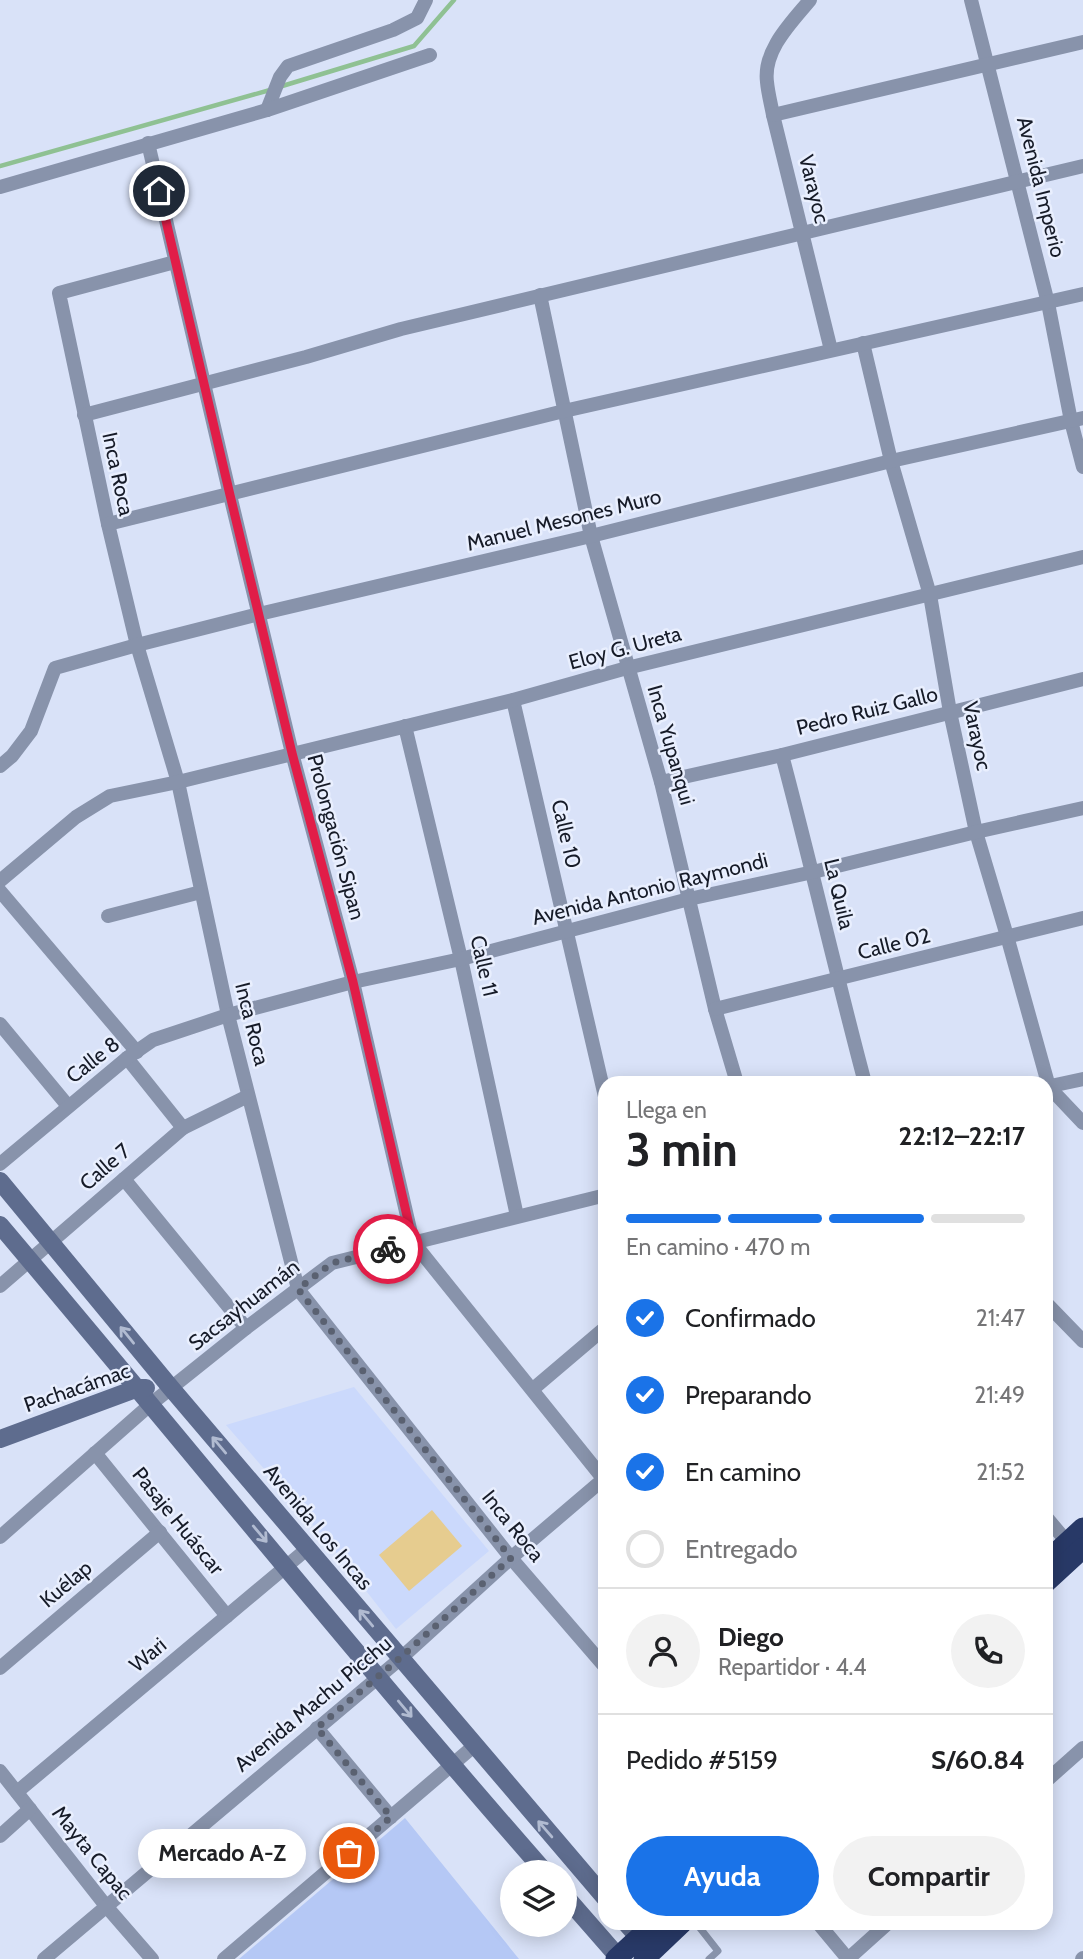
<!DOCTYPE html>
<html lang="es">
<meta charset="utf-8">
<style>
:root{--surface:#fff;--page:#f2f2f2;--text:#202124;--muted:#757577;--line:#e0e0e0;--accent:#1a73e8}
body{margin:0;font-family:Cabin,sans-serif;background:var(--page);color:var(--text);height:100vh;display:flex;flex-direction:column;font-size:26px;white-space:nowrap}
*{box-sizing:border-box;margin:0}
p{font-size:23px;color:var(--muted)}
.icon{flex:none;width:38px;height:38px;fill:none;stroke:currentColor;stroke-width:2;stroke-linecap:round;stroke-linejoin:round}
.map{position:relative;flex:1;overflow:hidden}
.panel{position:absolute;left:598px;top:1076px;width:455px;height:854px;display:flex;flex-direction:column;background:var(--surface);border-radius:21px;box-shadow:0 4px 18px #0003}
.panel>*{flex:none}
.controls{position:absolute;left:500px;top:1860px;display:grid;gap:14px}
.controls a{display:grid;place-items:center;width:77px;height:77px;border-radius:50%;background:var(--surface);box-shadow:0 4px 18px #0003;font-size:35px}
.pin{position:absolute;display:grid;place-items:center;width:60px;height:60px;color:#fff;margin:-30px;border:4px solid #fff;border-radius:50%;box-shadow:0 2px 7px #0007}
.courier{position:absolute;display:grid;place-items:center;width:70px;height:70px;margin:-35px;border:5px solid #e11d48;border-radius:50%;background:#fff;color:#222;box-shadow:0 2px 9px #0007}
.bubble{position:absolute;height:49px;border-radius:24px;background:var(--surface);box-shadow:0 4px 18px #0003;font-size:23px;font-weight:700;line-height:49px;text-align:center}
.headline em{font-style:normal;font-weight:700}
.headline div{display:flex;flex-direction:column-reverse}
.headline{display:flex;align-items:center;justify-content:space-between;height:119px;padding:0 28px}
h1{font-size:46px;font-weight:700;line-height:52px}
.bar{display:grid;grid-template-columns:repeat(4,1fr);gap:10px 7px;align-content:center;height:84px;padding:0 28px}
.bar i{height:9px;border-radius:5px;background:var(--line)}
.bar .on{background:var(--accent)}
.bar p{grid-column:span 4}
.line{display:flex;align-items:center;gap:18px;padding:0 28px;border-top:2px solid var(--line)}
.line div{flex:1}
.round{display:grid;place-items:center;flex:none;width:74px;height:74px;border-radius:37px;background:var(--page)}
ol{padding:0 28px;list-style:none}
li{display:flex;align-items:center;gap:21px;height:77px}
li p{margin-inline-start:auto}
li .icon{padding:7px;border-radius:50%;background:var(--accent);color:#fff;stroke-width:4}
li:last-child{color:var(--muted)}
li i{width:38px;height:38px;border:4px solid var(--line);border-radius:50%}
.button{display:flex;gap:14px;margin-top:auto;padding:14px 28px}
.button a{flex:1;height:80px;border-radius:42px;background:var(--accent);color:#fff;font-size:28px;font-weight:700;line-height:80px;text-align:center}
.button a+a{background:var(--page);color:var(--text)}
.map>svg:first-child{display:block}
.built{fill:#cbd9fc}
.green{fill:#e6cc8f}
.lines{fill:none;stroke-linecap:round;stroke-linejoin:round}
.stream{stroke:#8fc193;stroke-width:4.5}
.building{fill:#b5c8f5}
.lane{stroke:#8893ab;stroke-width:7}
.street{stroke:#8893ab;stroke-width:14}
.secondary{stroke:#5e6c8e;stroke-width:18}
.highway{stroke:#283967;stroke-width:21}
.oneway{stroke:#b1bbd1}
.done{stroke:#5a6171;stroke-width:7;stroke-dasharray:0 12.6}
.route{stroke:#e11d48;stroke-width:9}
.labels{text-anchor:middle;stroke-width:5;stroke-linejoin:round;paint-order:stroke}
.street-label{font-size:21px;fill:#161b28;stroke:#e9effe}
</style>
<div class="map">
<svg width="1083" height="1959" viewBox="0 0 1083 1959">
<rect width="100%" height="100%" fill="#d9e2f8"/>
<path class="built" d="M354,1387L489,1551L396,1629L327,1541L226,1425Z"/>
<path class="green" d="M432,1510L462,1546L409,1591L379,1555Z"/>
<g class="lines">
<g class="stream">
<path d="M279,87L414,46L454,0"/>
<path d="M0,166L270,90"/>
</g>
</g>
<path class="building" d="M405,1818L519,1959H239L398,1824Z"/>
<g class="lines">
<path class="lane" d="M696,1923L718,1951L709,1959"/>
<g class="street">
<path d="M810,0C791,23 763,50 767,82C768,93 771,104 773,115L831,350"/>
<path d="M971,0L1048,303L1071,421L1083,467"/>
<path d="M267,110L280,77L288,66L393,30L417,18L426,0"/>
<path d="M773,115L1083,42"/>
<path d="M148,143L230,495L292,753L353,982L413,1242L606,1482"/>
<path d="M0,187L267,110L430,55"/>
<path d="M175,262L59,293L108,524L137,645L178,782L228,1015L298,1289L511,1558L606,1668"/>
<path d="M540,295L591,536L661,782L715,1009L737,1083"/>
<path d="M863,343L891,461L930,595L950,712L976,832L1007,936L1049,1087L1083,1123"/>
<path d="M84,415L306,357L401,329L1083,166"/>
<path d="M108,524L564,411L1083,294"/>
<path d="M513,700L606,1101"/>
<path d="M405,726L461,959L517,1216"/>
<path d="M782,755C811,864 836,974 865,1083"/>
<path d="M0,766L12,756L31,731L55,668L137,645L259,614L591,536L891,461L1083,418"/>
<path d="M661,782L782,755L1083,679"/>
<path d="M0,881L76,817L110,796L178,782L513,700L627,668L1083,557"/>
<path d="M0,891L137,1052"/>
<path d="M108,916L201,892"/>
<path d="M715,1009L1083,918"/>
<path d="M0,1024L68,1106"/>
<path d="M127,1058L183,1128"/>
<path d="M1046,1087L1083,1079"/>
<path d="M0,1164L127,1058L153,1040L228,1015L353,982L461,959L689,899L813,872L976,832L1083,808"/>
<path d="M124,1179L246,1328"/>
<path d="M0,1286L183,1128L248,1096"/>
<path d="M1046,1303L1083,1341"/>
<path d="M533,1389L606,1327"/>
<path d="M95,1453L227,1616"/>
<path d="M1046,1517L1067,1542"/>
<path d="M0,1537L151,1404L246,1328L332,1263L606,1195"/>
<path d="M0,1668L160,1532"/>
<path d="M317,1728L391,1817"/>
<path d="M0,1771L106,1906L152,1959"/>
<path d="M1046,1781L1083,1748"/>
<path d="M17,1792L307,1549"/>
<path d="M0,1836L30,1809"/>
<path d="M818,1923L848,1959"/>
<path d="M44,1959L400,1659L511,1558L606,1477"/>
<path d="M224,1959L474,1746"/>
<path d="M848,1959L888,1923"/>
<path d="M1082,1959L1083,1958"/>
</g>
<g class="secondary">
<path d="M0,1181L171,1388L606,1899"/>
<path d="M0,1225C182,1440 359,1660 545,1872"/>
<path d="M0,1439L138,1388H146"/>
<path d="M565,1896L620,1959"/>
<path d="M626,1923L647,1947"/>
</g>
<g class="highway">
<path d="M1046,1562L1083,1528"/>
<path d="M1046,1582L1083,1548"/>
<path d="M616,1959L655,1923"/>
<path d="M644,1959L682,1923"/>
</g>
</g>
<defs><path id="oneway-shaft" d="M-6 0H5M1.5-3L5.5 0L1.5 3" fill="none" stroke-width="1.6" stroke-linecap="round" stroke-linejoin="round" transform="scale(1.75)"/></defs>
<g class="oneway">
<use href="#oneway-shaft" transform="translate(127 1335) rotate(-129)"/>
<use href="#oneway-shaft" transform="translate(219 1445) rotate(-130)"/>
<use href="#oneway-shaft" transform="translate(260 1534) rotate(50)"/>
<use href="#oneway-shaft" transform="translate(366 1618) rotate(-130)"/>
<use href="#oneway-shaft" transform="translate(405 1709) rotate(50)"/>
<use href="#oneway-shaft" transform="translate(545 1829) rotate(-131)"/>
</g>
<g class="lines">
<path class="done" d="M349,1853L391,1817L317,1728L400,1658L511,1558L298,1289L332,1263L388,1249"/>
<path class="route" d="M159,191L230,495L292,753L353,982L413,1242L388,1249"/>
</g>
<g class="labels">
<g class="street-label">
<text transform="translate(1041 187) rotate(76)" y="7">Avenida Imperio</text>
<text transform="translate(814 189) rotate(76)" y="7">Varayoc</text>
<text transform="translate(118 474) rotate(78)" y="7">Inca Roca</text>
<text transform="translate(564 520) rotate(-14)" y="7">Manuel Mesones Muro</text>
<text transform="translate(625 648) rotate(-15)" y="7">Eloy G. Ureta</text>
<text transform="translate(867 711) rotate(-14)" y="7">Pedro Ruiz Gallo</text>
<text transform="translate(977 736) rotate(78)" y="7">Varayoc</text>
<text transform="translate(671 745) rotate(74)" y="7">Inca Yupanqui</text>
<text transform="translate(566 834) rotate(77)" y="7">Calle 10</text>
<text transform="translate(336 837) rotate(75)" y="7">Prolongación Sipan</text>
<text transform="translate(650 889) rotate(-14)" y="7">Avenida Antonio Raymondi</text>
<text transform="translate(839 894) rotate(77)" y="7">La Quila</text>
<text transform="translate(894 944) rotate(-14)" y="7">Calle 02</text>
<text transform="translate(484 966) rotate(77)" y="7">Calle 11</text>
<text transform="translate(252 1024) rotate(76)" y="7">Inca Roca</text>
<text transform="translate(93 1060) rotate(-38)" y="7">Calle 8</text>
<text transform="translate(105 1167) rotate(-41)" y="7">Calle 7</text>
<text transform="translate(244 1305) rotate(-38)" y="7">Sacsayhuamán</text>
<text transform="translate(77 1388) rotate(-19)" y="7">Pachacámac</text>
<text transform="translate(178 1521) rotate(51)" y="7">Pasaje Huáscar</text>
<text transform="translate(513 1526) rotate(51)" y="7">Inca Roca</text>
<text transform="translate(318 1527) rotate(50)" y="7">Avenida Los Incas</text>
<text transform="translate(66 1584) rotate(-40)" y="7">Kuélap</text>
<text transform="translate(148 1655) rotate(-40)" y="7">Wari</text>
<text transform="translate(313 1704) rotate(-40)" y="7">Avenida Machu Picchu</text>
<text transform="translate(92 1853) rotate(51)" y="7">Mayta Capac</text>
</g>
</g>
</svg>
<div class="controls">
<a><svg class="icon" aria-label="layers" viewBox="0 0 24 24"><path d="M12 4l9 5-9 5-9-5zM3 14l9 5 9-5"/></svg></a>
</div>
<div class="pin" style="left:349px;top:1853px;background:#ea580c"><svg class="icon" aria-label="bag" viewBox="0 0 24 24"><path d="M5 8h14l-1 12H6zM9 8a3 3 0 0 1 6 0"/></svg></div>
<div class="pin" style="left:159px;top:191px;background:#1f2937"><svg class="icon" aria-label="home" viewBox="0 0 24 24"><path d="M3 11l9-7 9 7M6 9v11h12V9"/></svg></div>
<div class="courier" style="left:388px;top:1249px"><svg class="icon" aria-label="bike" viewBox="0 0 24 24"><circle cx="6" cy="16" r="4"/><circle cx="18" cy="16" r="4"/><path d="M6 16l4-8h5l3 8M10 8l3 8H6M13 5h3"/></svg></div>
<div class="bubble" style="left:138px;top:1829px;width:168px">Mercado A-Z</div>
<section class="panel">
<div class="headline"><div><h1>3 min</h1><p>Llega en</p></div><em>22:12–22:17</em></div>
<div class="bar"><i class="on"></i><i class="on"></i><i class="on"></i><i></i><p>En camino · 470 m</p></div>
<ol>
<li><svg class="icon" aria-label="check" viewBox="0 0 24 24"><path d="M5 12l5 5 9-10"/></svg>Confirmado<p>21:47</p></li>
<li><svg class="icon" aria-label="check" viewBox="0 0 24 24"><path d="M5 12l5 5 9-10"/></svg>Preparando<p>21:49</p></li>
<li><svg class="icon" aria-label="check" viewBox="0 0 24 24"><path d="M5 12l5 5 9-10"/></svg>En camino<p>21:52</p></li>
<li><i></i>Entregado</li>
</ol>
<div class="line" style="height:126px"><a class="round"><svg class="icon" aria-label="person" viewBox="0 0 24 24"><circle cx="12" cy="8" r="4"/><path d="M4 21q1-7 8-7t8 7"/></svg></a><div><b>Diego</b><p>Repartidor · 4.4</p></div><a class="round"><svg class="icon" aria-label="phone" viewBox="0 0 24 24"><path d="M5 4h4l2 5-3 2q2 4 5 5l2-3 5 2v4C11 20 4 13 5 4z"/></svg></a></div>
<div class="line" style="height:91px"><div>Pedido #5159</div><b>S/60.84</b></div>
<div class="button"><a>Ayuda</a><a>Compartir</a></div>
</section>
</div>
